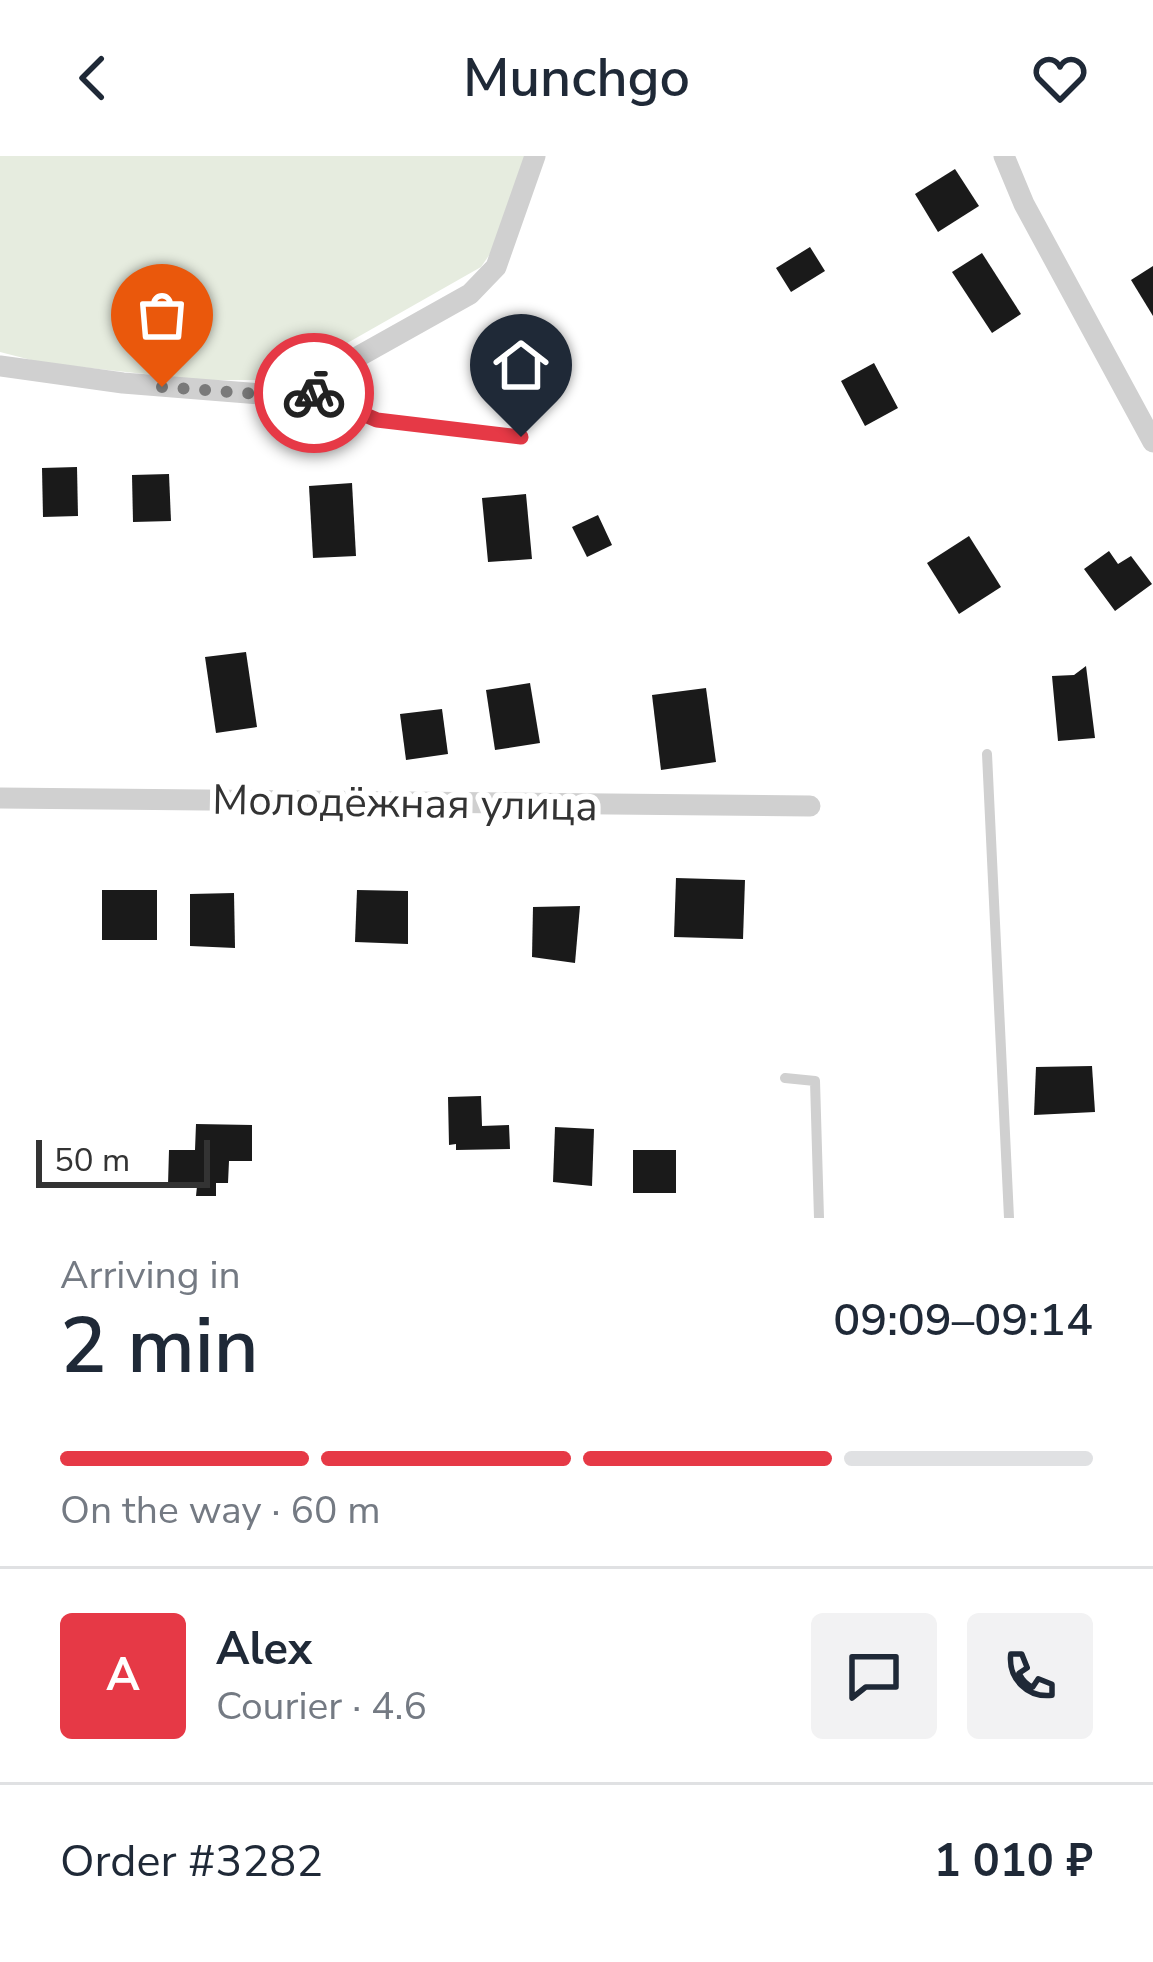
<!DOCTYPE html>
<meta charset="utf-8">
<style>
:root{--surface:#fff;--page:#f2f2f3;--text:#1f2937;--muted:#747a83;--line:#e0e1e3;--accent:#e63946}
body{margin:0;font-family:"Nunito Sans",sans-serif;background:var(--page);color:var(--text);height:100vh;display:flex;flex-direction:column;font-size:45px;white-space:nowrap}
*{box-sizing:border-box;margin:0}
p{font-size:39px;color:var(--muted)}
.icon{flex:none;width:66px;height:66px;fill:none;stroke:currentColor;stroke-width:2;stroke-linecap:round;stroke-linejoin:round}
.map{position:relative;height:1062px;overflow:hidden}
.sheet{display:flex;flex-direction:column;background:var(--surface);flex:1}
.sheet>*{flex:none}
.scale{position:absolute;left:36px;bottom:30px;width:174px;box-sizing:border-box;padding-left:12px;border:6px solid #333;border-top:0;font-size:33px;line-height:42px;white-space:nowrap;color:#333;-webkit-text-stroke:9px #fff;paint-order:stroke}
.pin{position:absolute;display:grid;place-items:center;width:102px;height:102px;color:#fff;margin:-123px -51px;border-radius:50% 50% 50% 0;rotate:-45deg;box-shadow:0 0 12px #0007}
.pin .icon{rotate:45deg}
.courier{position:absolute;display:grid;place-items:center;width:120px;height:120px;margin:-60px;border:9px solid #e63946;border-radius:50%;background:#fff;color:#222;box-shadow:0 3px 15px #0007}
.headline em{font-style:normal;font-weight:600}
.headline div{display:flex;flex-direction:column-reverse}
.headline{display:flex;align-items:center;justify-content:space-between;height:204px;padding:0 60px}
h1{font-size:78px;font-weight:600;line-height:90px}
.bar{display:grid;grid-template-columns:repeat(4,1fr);gap:18px 12px;align-content:center;height:144px;padding:0 60px}
.bar i{height:15px;border-radius:9px;background:var(--line)}
.bar .active{background:var(--accent)}
.bar p{grid-column:span 4}
.line{display:flex;align-items:center;gap:30px;padding:0 60px;border-top:3px solid var(--line)}
.line div{flex:1}
.round{display:grid;place-items:center;flex:none;width:126px;height:126px;border-radius:12px;background:var(--page)}
header{display:flex;justify-content:space-between;align-items:center;height:156px;padding:0 60px;background:var(--surface);font-size:54px;font-weight:600}
.map>svg:first-child{display:block}
.green{fill:#e6ecdf}
.building{fill:#1a1a1a}
.lines{fill:none;stroke-linecap:round;stroke-linejoin:round}
.service{stroke:#d0d0d0;stroke-width:10}
.minor{stroke:#d0d0d0;stroke-width:21}
.done{stroke:#7a7a7a;stroke-width:12;stroke-dasharray:0 21.6}
.route{stroke:#e63946;stroke-width:15}
.labels{text-anchor:middle;stroke-width:12;stroke-linejoin:round;paint-order:stroke}
.street-label{font-size:42px;fill:#333;stroke:#fff}
</style>
<header><svg class="icon" aria-label="back" viewBox="0 0 24 24"><path d="M15 5l-7 7 7 7"/></svg>Munchgo<svg class="icon" aria-label="heart" viewBox="0 0 24 24"><path d="M12 20l-8-8c-3-5 5-10 8-4 3-6 11-1 8 4z"/></svg></header>
<div class="map">
<svg width="1153" height="1062" viewBox="0 0 1153 1062">
<rect width="100%" height="100%" fill="#fff"/>
<path class="green" d="M0,0H526L503,79L481,111L298,215L260,224H200L43,207L0,196Z"/>
<g class="building">
<path d="M955,13L979,50L938,76L915,38Z"/>
<path d="M810,91L825,115L791,136L776,112Z"/>
<path d="M982,97L1021,158L992,177L952,116Z"/>
<path d="M1153,110V160L1131,124Z"/>
<path d="M874,207L898,252L865,270L841,225Z"/>
<path d="M77,311L78,360L43,361L42,312Z"/>
<path d="M169,318L171,365L133,366L132,319Z"/>
<path d="M352,327L356,400L313,402L309,330Z"/>
<path d="M526,338L532,403L488,406L482,342Z"/>
<path d="M598,359L612,389L587,401L572,371Z"/>
<path d="M969,380L1001,431L959,458L927,407Z"/>
<path d="M1109,395L1118,408L1131,400L1152,428L1115,455L1084,413Z"/>
<path d="M246,496L257,571L216,577L205,501Z"/>
<path d="M1086,510L1095,582L1058,585L1052,520L1074,519Z"/>
<path d="M530,527L540,587L495,594L486,534Z"/>
<path d="M706,532L716,606L661,614L652,539Z"/>
<path d="M442,553L448,598L406,604L400,558Z"/>
<path d="M676,722L745,724L743,783L674,781Z"/>
<rect x="102" y="734" width="55" height="50"/>
<path d="M357,734L408,735V788L355,786Z"/>
<path d="M234,737L235,792L190,790V738Z"/>
<path d="M580,750L575,807L532,801L533,751Z"/>
<path d="M1092,910L1095,956L1034,959L1036,911Z"/>
<path d="M481,940L482,970L509,969L510,993L456,994V988L449,989L448,941Z"/>
<path d="M196,968L252,969V1005H229L228,1027H216V1040H196L197,1030L168,1029L169,994H195Z"/>
<path d="M555,971L594,973L592,1030L553,1026Z"/>
<rect x="633" y="994" width="43" height="43"/>
</g>
<g class="lines">
<g class="service">
<path d="M303,231L377,264L521,282"/>
<path d="M987,598L1009,1062"/>
<path d="M785,922L815,925L819,1062"/>
</g>
<g class="minor">
<path d="M1004,0L1024,48L1153,286"/>
<path d="M0,210L123,227L273,239L320,222L470,138L496,111L535,0"/>
<path d="M0,642L810,650"/>
</g>
</g>
<g class="lines">
<path class="done" d="M162,231L273,239L301,229L314,237"/>
<path class="route" d="M314,237L377,264L521,281"/>
</g>
<g class="labels">
<g class="street-label">
<text transform="translate(405 646) rotate(1)" y="15">Молодёжная улица</text>
</g>
</g>
</svg>
<div class="scale">50 m</div>
<div class="pin" style="left:162px;top:231px;background:#ea580c"><svg class="icon" aria-label="bag" viewBox="0 0 24 24"><path d="M5 8h14l-1 12H6zM9 8a3 3 0 0 1 6 0"/></svg></div>
<div class="pin" style="left:521px;top:281px;background:#1f2937"><svg class="icon" aria-label="home" viewBox="0 0 24 24"><path d="M3 11l9-7 9 7M6 9v11h12V9"/></svg></div>
<div class="courier" style="left:314px;top:237px"><svg class="icon" aria-label="bike" viewBox="0 0 24 24"><circle cx="6" cy="16" r="4"/><circle cx="18" cy="16" r="4"/><path d="M6 16l4-8h5l3 8M10 8l3 8H6M13 5h3"/></svg></div>
</div>
<section class="sheet">
<div class="headline"><div><h1>2 min</h1><p>Arriving in</p></div><em>09:09–09:14</em></div>
<div class="bar"><i class="active"></i><i class="active"></i><i class="active"></i><i></i><p>On the way · 60 m</p></div>
<div class="line" style="height:216px"><b class="round" style="background:var(--accent);color:#fff">A</b><div><b>Alex</b><p>Courier · 4.6</p></div><a class="round"><svg class="icon" aria-label="chat" viewBox="0 0 24 24"><path d="M4 5h16v11H9l-5 4z"/></svg></a><a class="round"><svg class="icon" aria-label="phone" viewBox="0 0 24 24"><path d="M5 4h4l2 5-3 2q2 4 5 5l2-3 5 2v4C11 20 4 13 5 4z"/></svg></a></div>
<div class="line" style="height:156px"><div>Order #3282</div><b>1 010 ₽</b></div>
</section>
